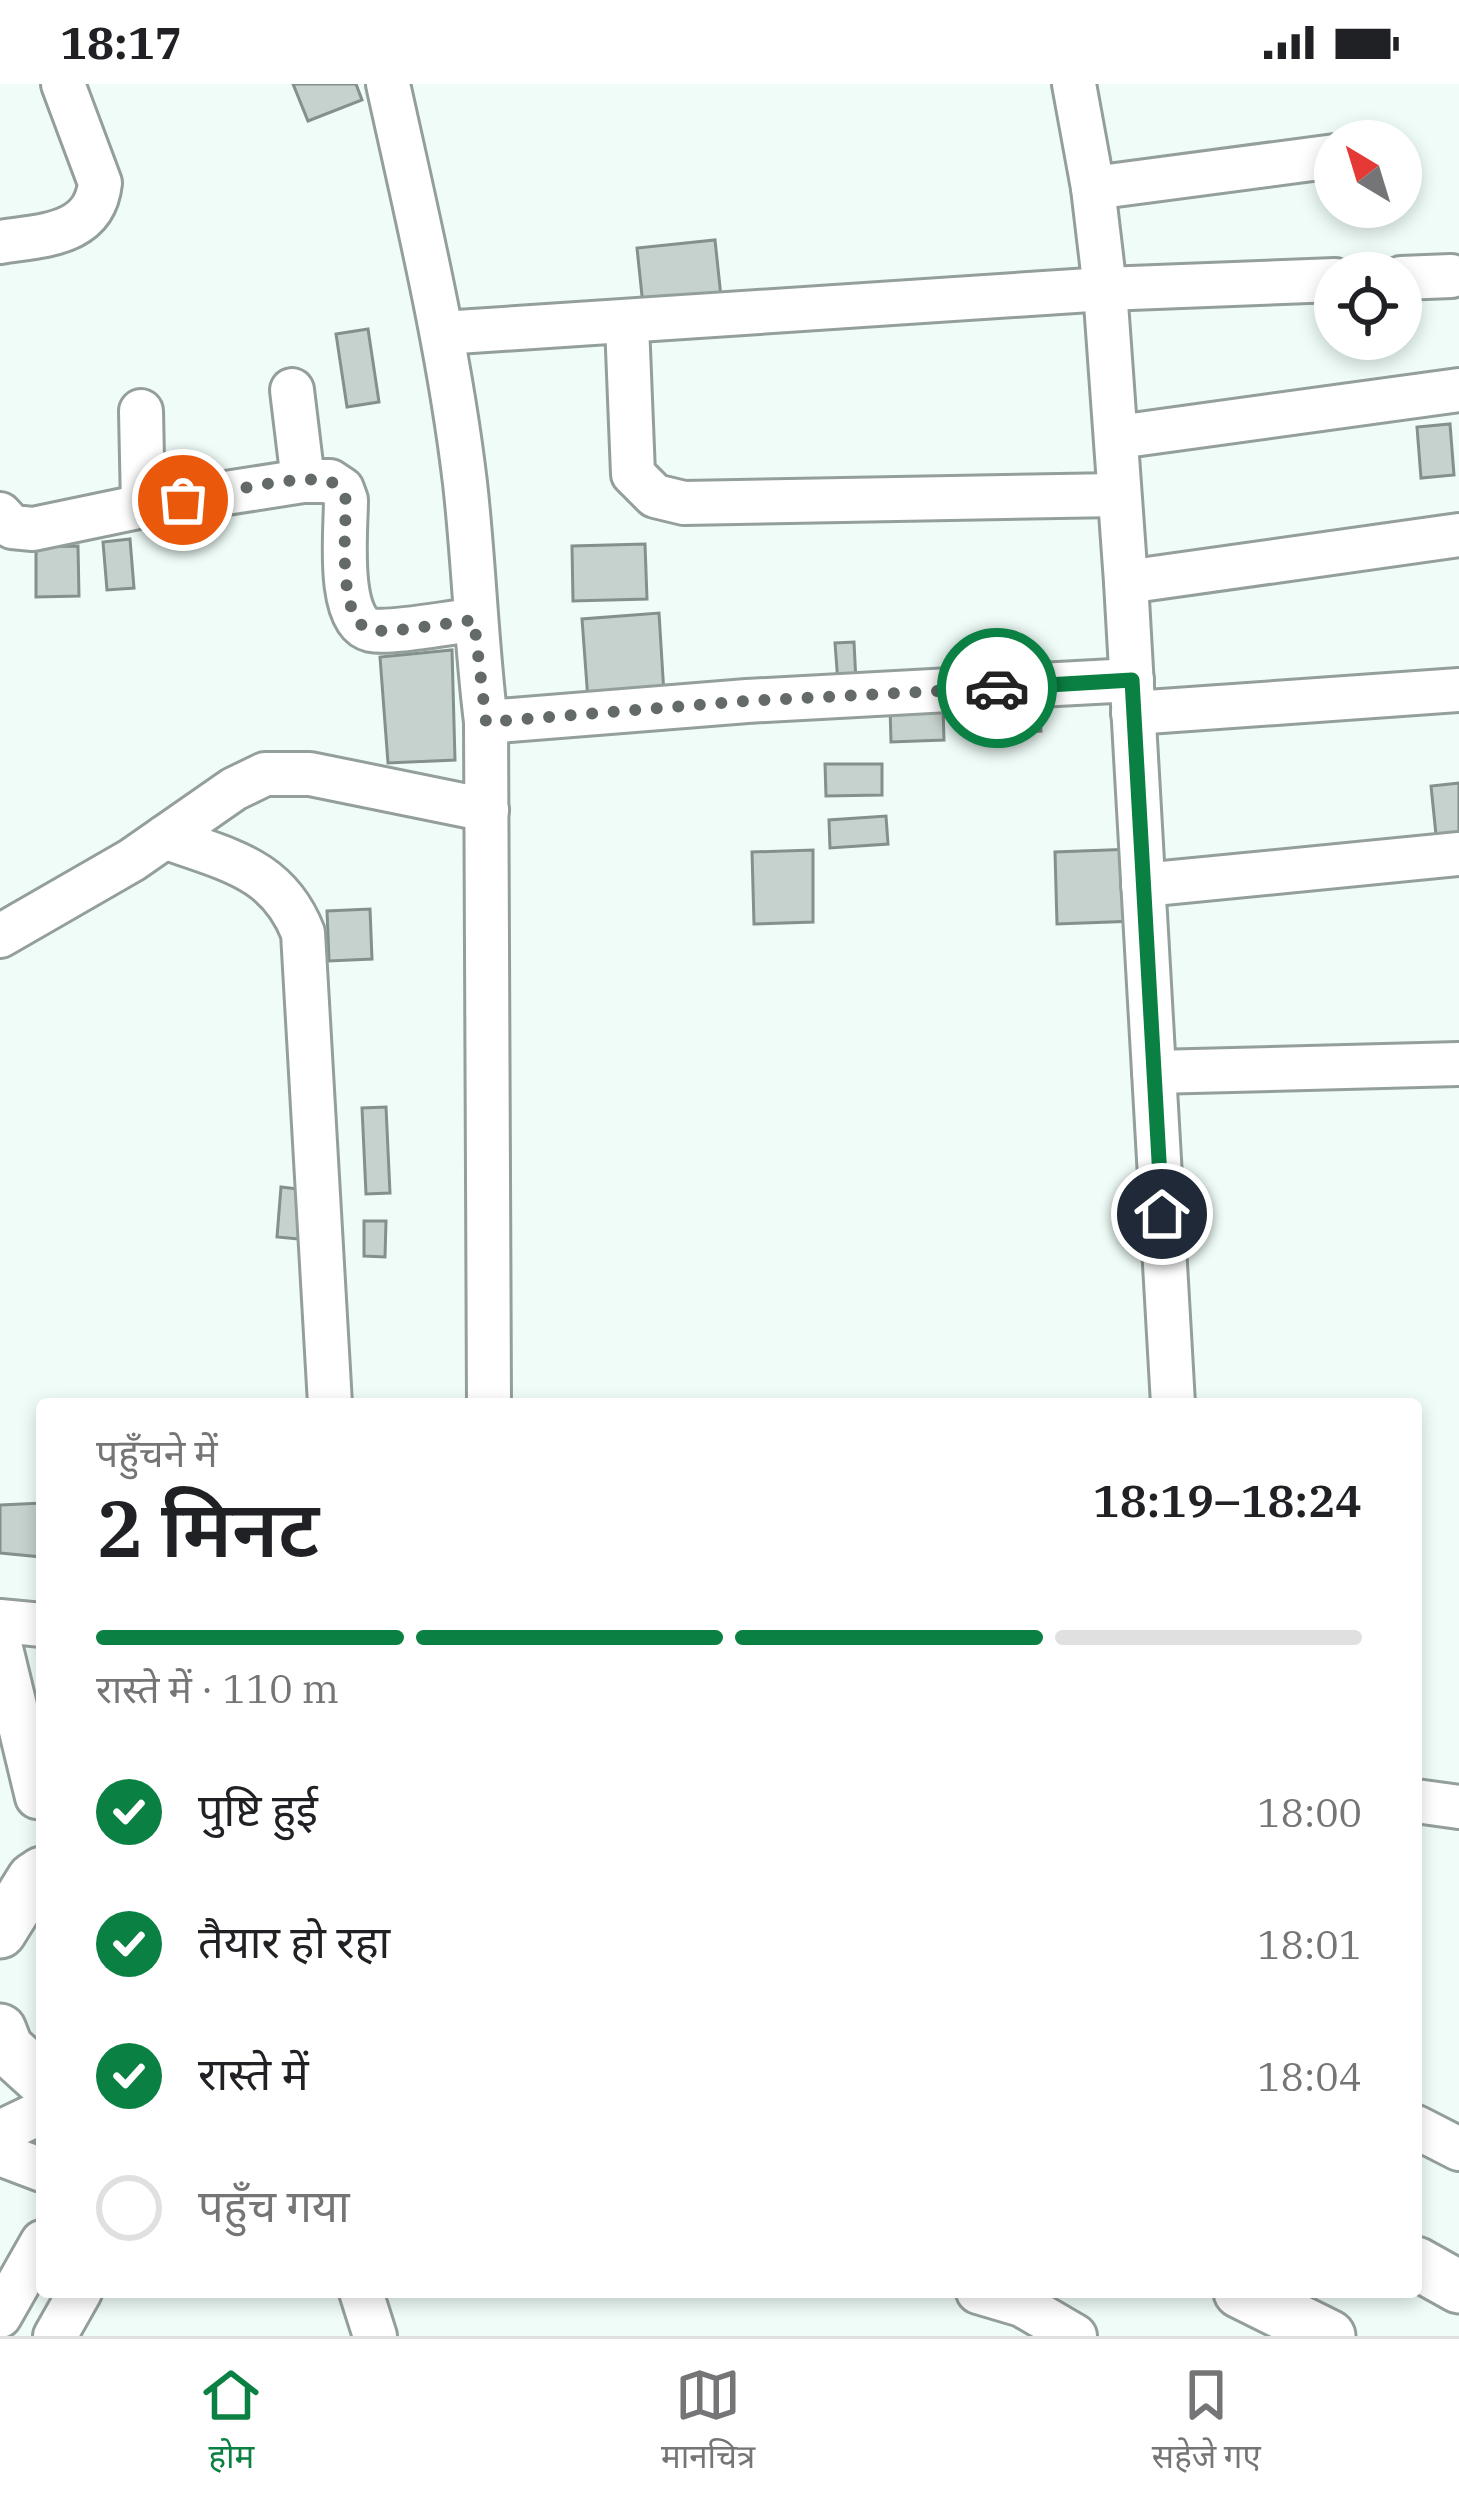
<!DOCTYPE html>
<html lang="hi">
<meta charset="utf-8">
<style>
:root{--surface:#fff;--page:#f6f6f6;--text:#202124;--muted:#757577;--line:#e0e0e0;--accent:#0b8043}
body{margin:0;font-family:"IBM Plex Serif","Noto Sans Devanagari",serif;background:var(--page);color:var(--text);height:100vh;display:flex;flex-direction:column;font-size:45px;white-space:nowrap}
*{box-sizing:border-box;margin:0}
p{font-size:39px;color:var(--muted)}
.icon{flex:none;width:66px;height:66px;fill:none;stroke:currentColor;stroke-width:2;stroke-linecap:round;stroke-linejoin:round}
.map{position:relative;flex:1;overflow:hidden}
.panel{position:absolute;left:36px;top:1314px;width:1386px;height:900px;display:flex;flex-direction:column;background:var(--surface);border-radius:12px;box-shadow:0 6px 18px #0003}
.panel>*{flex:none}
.needle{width:78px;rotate:322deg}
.buttons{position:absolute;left:1314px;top:36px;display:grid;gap:24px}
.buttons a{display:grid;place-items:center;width:108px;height:108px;border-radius:50%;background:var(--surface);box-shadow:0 6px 18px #0003;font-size:60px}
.pin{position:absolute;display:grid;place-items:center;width:102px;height:102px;color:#fff;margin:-51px;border:6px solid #fff;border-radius:50%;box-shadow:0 3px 12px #0007}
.courier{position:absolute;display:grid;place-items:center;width:120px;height:120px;margin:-60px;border:9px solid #0b8043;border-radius:50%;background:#fff;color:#222;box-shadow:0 3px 15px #0007}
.overview em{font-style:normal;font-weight:600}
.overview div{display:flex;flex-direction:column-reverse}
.overview{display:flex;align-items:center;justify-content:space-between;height:204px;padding:0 60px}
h1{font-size:78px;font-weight:600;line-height:90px}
.bar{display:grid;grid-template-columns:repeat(4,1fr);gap:18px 12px;align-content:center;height:144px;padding:0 60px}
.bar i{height:15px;border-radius:9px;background:var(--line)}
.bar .active{background:var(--accent)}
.bar p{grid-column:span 4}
ol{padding:0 60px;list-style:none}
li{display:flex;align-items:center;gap:36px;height:132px}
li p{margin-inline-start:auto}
li .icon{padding:12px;border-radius:50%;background:var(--accent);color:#fff;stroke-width:4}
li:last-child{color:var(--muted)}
li i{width:66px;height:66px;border:6px solid var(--line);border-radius:50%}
.status{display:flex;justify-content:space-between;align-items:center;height:84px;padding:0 60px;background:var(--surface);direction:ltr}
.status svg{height:33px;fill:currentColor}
.dock{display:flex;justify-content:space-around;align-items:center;height:168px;border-top:3px solid var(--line);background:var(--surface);font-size:33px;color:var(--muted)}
.dock a{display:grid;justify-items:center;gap:6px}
.dock .active{color:var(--accent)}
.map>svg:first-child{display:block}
.building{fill:#c6d2cd;stroke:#84908c;stroke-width:3}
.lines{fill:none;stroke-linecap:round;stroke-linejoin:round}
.minor-casing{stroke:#949f9b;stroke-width:48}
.major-casing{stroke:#949f9b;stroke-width:57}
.minor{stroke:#fff;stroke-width:42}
.major{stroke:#fff;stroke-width:51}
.done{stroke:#636a67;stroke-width:12;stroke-dasharray:0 21.6}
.route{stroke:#0b8043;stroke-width:15}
</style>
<div class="status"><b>18:17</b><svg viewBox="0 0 49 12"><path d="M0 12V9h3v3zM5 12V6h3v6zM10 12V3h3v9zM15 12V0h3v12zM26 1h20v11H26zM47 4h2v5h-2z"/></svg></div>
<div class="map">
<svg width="1459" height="2252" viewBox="0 0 1459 2252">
<rect width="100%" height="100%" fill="#effcf7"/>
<g class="building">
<path d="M293,0H356L362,16L308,37Z"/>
<path d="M715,156L722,222L644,231L637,164Z"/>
<path d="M368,245L379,318L347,323L336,250Z"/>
<path d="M1450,340L1454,391L1421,394L1417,343Z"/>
<path d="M130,455L134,504L107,506L103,458Z"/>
<path d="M645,460L647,515L573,517L572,462Z"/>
<path d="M78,462L79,512L36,513V463Z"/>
<path d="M659,529L664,610L588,616L582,535Z"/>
<path d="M854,558L856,598L838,599L835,559Z"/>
<path d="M452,566L455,676L388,679L380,573Z"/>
<path d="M1039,620L1041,647L999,650L997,623Z"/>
<path d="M943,622L944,656L891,658L890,623Z"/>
<path d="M825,680H882V711L826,712Z"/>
<path d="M1459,699V768L1438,770L1431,702Z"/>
<path d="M886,732L888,760L830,764L829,736Z"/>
<path d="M1134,765L1136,837L1057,840L1055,768Z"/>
<path d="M813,766V838L754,840L752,768Z"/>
<path d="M370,825L372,875L329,877L327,827Z"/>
<path d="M386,1023L390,1109L366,1110L362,1024Z"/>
<path d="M281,1103L315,1107L310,1156L277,1153Z"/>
<path d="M364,1137H386L385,1173L364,1172Z"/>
<path d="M42,1419V1473L0,1469V1421Z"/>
</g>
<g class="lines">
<g class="minor-casing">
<g id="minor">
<path d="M388,0C417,132 449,264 465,399C474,478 476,558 486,638L489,1320"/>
<path d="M1074,0L1093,104L1105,205L1126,498L1173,1320"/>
<path d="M1093,104L1335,72"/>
<path d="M0,158C43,151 94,152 100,99L63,0"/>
<path d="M1401,194L1451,192"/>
<path d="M627,240L633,390L655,412L684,419L1117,411"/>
<path d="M442,249L1105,205L1335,196"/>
<path d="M292,306L303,397"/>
<path d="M141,327L143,422"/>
<path d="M1118,353L1459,306"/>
<path d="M0,430L12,443L33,445L143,422L303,397H330L342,405L346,416C346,445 336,538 371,546C391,550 450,538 474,536"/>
<path d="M1126,498L1459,451"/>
<path d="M1133,629L1459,606"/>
<path d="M486,638L747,617L1132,596"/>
<path d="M165,753C226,776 277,783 303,849L330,1320"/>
<path d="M1143,801L1459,770"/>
<path d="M0,852L132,776L234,705L265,690H310L487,726"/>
<path d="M1154,988L1459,980"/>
<path d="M0,1537L42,1541"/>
<path d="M0,1560L37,1713"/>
<path d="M1416,1717L1459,1723"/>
<path d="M1416,2043L1459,2065"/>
<path d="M0,2048L42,2028"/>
<path d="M0,2070L42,2086"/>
<path d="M361,2208L375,2252"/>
<path d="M978,2208L1022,2221L1075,2252"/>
<path d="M0,2232L42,2158"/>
<path d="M55,2252L80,2208"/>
</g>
</g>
<g class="major-casing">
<g id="major">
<path d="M0,1848L33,1795L42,1789"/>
<path d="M0,1946L7,1964L42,1996"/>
<path d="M1416,2179L1459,2203"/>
<path d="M1240,2208L1329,2252"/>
</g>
</g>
<use href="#minor" class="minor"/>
<use href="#major" class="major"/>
</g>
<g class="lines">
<path class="done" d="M183,416C219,410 294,390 327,397C338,399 342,406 346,416C346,444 336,538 371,546C391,550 450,538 474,536L486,638L747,617L997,604"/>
<path class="route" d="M997,604L1132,596L1162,1130"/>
</g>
</svg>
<div class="buttons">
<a><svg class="needle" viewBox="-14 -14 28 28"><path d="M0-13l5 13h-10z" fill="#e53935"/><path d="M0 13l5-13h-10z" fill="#757577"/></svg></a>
<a><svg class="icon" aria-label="locate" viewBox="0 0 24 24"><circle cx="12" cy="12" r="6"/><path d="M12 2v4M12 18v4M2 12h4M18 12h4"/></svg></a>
</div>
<div class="pin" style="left:183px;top:416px;background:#ea580c"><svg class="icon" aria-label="bag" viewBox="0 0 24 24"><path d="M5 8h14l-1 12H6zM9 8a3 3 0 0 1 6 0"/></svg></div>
<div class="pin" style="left:1162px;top:1130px;background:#1f2937"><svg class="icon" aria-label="home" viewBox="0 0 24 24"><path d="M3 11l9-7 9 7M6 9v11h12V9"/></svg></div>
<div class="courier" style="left:997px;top:604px"><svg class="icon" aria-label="car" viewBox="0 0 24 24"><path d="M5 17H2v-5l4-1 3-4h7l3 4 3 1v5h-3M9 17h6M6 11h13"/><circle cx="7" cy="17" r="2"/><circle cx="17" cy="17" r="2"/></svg></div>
<section class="panel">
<div class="overview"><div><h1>2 मिनट</h1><p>पहुँचने में</p></div><em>18:19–18:24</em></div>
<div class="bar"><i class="active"></i><i class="active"></i><i class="active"></i><i></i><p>रास्ते में · 110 m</p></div>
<ol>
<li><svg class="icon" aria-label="check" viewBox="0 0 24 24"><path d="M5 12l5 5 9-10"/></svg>पुष्टि हुई<p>18:00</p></li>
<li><svg class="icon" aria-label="check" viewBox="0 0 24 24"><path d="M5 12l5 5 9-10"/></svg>तैयार हो रहा<p>18:01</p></li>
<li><svg class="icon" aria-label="check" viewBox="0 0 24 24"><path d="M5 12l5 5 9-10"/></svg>रास्ते में<p>18:04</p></li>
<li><i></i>पहुँच गया</li>
</ol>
</section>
</div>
<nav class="dock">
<a class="active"><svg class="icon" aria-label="home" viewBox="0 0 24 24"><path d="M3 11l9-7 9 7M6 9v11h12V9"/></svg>होम</a>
<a><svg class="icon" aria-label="map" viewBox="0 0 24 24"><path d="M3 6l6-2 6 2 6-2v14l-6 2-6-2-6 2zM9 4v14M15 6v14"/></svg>मानचित्र</a>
<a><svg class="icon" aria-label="saved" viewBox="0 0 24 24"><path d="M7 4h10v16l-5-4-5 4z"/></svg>सहेजे गए</a>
</nav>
